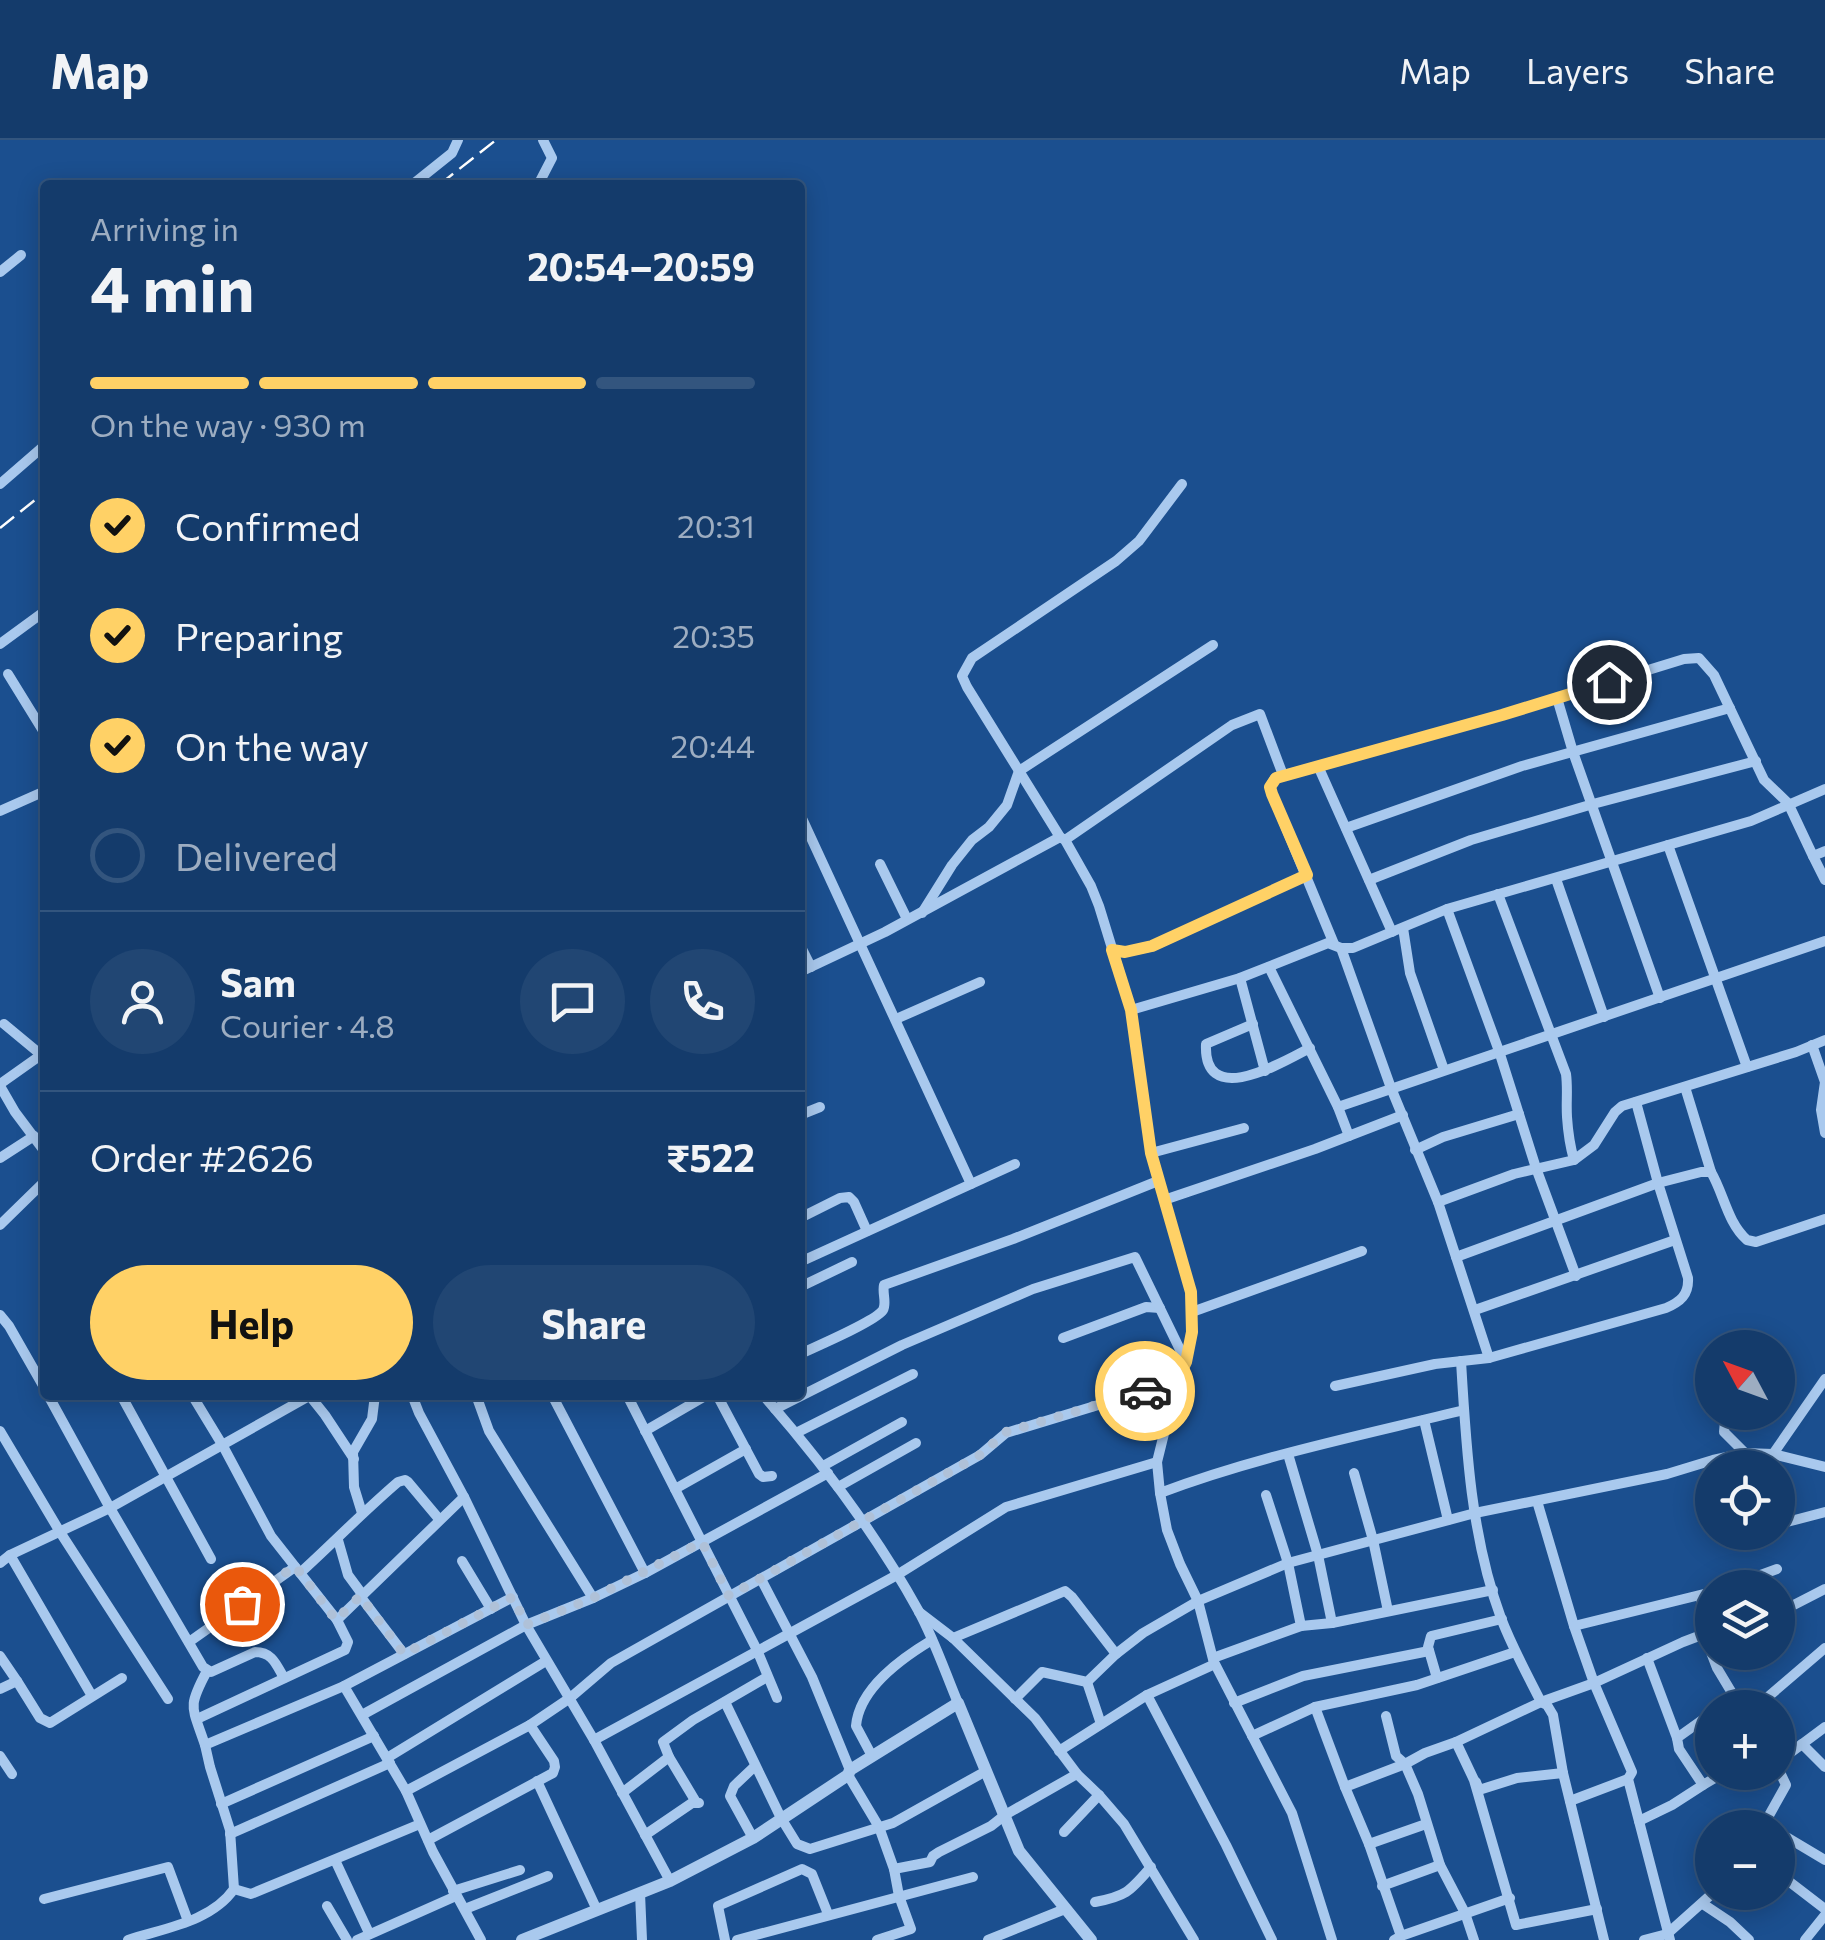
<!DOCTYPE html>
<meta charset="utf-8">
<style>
:root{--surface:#143b6b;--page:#214673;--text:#f1f3f6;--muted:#9dadc1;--line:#33557e;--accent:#ffd166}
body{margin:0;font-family:Commissioner,sans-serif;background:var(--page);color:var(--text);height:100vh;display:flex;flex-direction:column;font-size:38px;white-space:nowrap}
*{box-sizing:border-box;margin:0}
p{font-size:32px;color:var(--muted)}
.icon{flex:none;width:55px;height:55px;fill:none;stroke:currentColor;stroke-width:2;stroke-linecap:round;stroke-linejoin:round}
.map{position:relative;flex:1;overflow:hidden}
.details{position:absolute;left:40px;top:40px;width:765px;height:1220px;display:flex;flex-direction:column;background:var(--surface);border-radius:10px;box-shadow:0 5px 25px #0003,0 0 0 2px var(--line)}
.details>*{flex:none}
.needle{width:65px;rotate:311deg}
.tools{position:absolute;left:1695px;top:1190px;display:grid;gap:20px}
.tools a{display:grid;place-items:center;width:100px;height:100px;border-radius:50%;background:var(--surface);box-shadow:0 5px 25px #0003,0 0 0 2px var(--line);font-size:50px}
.pin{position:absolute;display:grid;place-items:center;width:85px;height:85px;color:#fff;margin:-42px;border:5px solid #fff;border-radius:50%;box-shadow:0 2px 10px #0007}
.courier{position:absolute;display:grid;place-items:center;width:100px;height:100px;margin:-50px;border:8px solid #ffd166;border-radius:50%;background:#fff;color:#222;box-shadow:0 2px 12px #0007}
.head em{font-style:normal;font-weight:700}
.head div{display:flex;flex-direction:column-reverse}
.head{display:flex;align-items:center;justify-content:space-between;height:170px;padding:0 50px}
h1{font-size:65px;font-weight:700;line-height:75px}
.bar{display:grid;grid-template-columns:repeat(4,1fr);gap:15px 10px;align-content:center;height:120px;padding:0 50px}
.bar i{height:12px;border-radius:8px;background:var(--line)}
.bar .active{background:var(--accent)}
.bar p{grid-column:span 4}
.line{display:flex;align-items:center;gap:25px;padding:0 50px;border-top:2px solid var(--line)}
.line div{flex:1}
.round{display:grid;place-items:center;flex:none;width:105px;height:105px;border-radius:52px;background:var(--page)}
ol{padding:0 50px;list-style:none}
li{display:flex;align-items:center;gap:30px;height:110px}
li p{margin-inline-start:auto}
li .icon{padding:10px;border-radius:50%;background:var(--accent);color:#111;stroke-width:4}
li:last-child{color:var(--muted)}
li i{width:55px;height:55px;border:5px solid var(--line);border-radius:50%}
.action{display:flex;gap:20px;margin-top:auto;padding:20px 50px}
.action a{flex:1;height:115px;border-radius:60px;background:var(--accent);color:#111;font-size:40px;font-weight:700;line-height:115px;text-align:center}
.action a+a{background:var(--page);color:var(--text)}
header{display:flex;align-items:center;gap:60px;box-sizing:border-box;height:140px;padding:0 50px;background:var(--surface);border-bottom:2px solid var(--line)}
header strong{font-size:48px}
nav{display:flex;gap:55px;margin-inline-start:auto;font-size:35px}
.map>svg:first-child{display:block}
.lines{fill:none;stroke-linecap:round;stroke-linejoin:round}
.minor{stroke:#a9c9ee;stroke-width:10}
.tertiary{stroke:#a9c9ee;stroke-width:12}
.rail{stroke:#fff;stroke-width:2.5;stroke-dasharray:18 8;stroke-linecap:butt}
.done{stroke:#afc1d8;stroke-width:10;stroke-dasharray:0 18}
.route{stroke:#ffd166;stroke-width:12}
</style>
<header>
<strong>Map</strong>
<nav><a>Map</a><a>Layers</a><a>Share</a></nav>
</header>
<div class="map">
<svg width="1825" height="1800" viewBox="0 0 1825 1800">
<rect width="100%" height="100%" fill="#1b4f8f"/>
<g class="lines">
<g class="minor">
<path d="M412,45L452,13L458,0"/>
<path d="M538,45L552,18L543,0"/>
<path d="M0,132L21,115"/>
<path d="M0,344L45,305"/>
<path d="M1182,344L1139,401L1116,421L972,518L962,536L967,547L1060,697L1065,700L1091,746L1099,766L1131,870L1151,1013L1191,1152L1192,1192L1186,1222L1177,1241L1157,1322L1160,1353C1258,1316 1363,1295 1464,1270"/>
<path d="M0,504L45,471"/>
<path d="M8,534L45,594"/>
<path d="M1557,558L1573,612L1660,858"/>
<path d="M1318,626L1392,792"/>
<path d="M0,671L45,651"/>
<path d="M800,674L971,1044"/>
<path d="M1346,688L1522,626L1730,568"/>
<path d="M1065,700L1232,585L1260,574L1283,635"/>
<path d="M1668,705L1747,927"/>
<path d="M1813,716L1825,740"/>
<path d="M880,724L907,779"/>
<path d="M1556,739L1604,877"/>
<path d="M1369,740L1471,700L1593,664L1756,621"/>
<path d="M1498,754L1566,934C1568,949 1566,962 1567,977C1568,992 1570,1006 1574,1020"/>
<path d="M1447,769L1751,681L1825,649"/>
<path d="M922,773L952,725L972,700L989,687L1007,665L1019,631L1213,505"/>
<path d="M1403,788L1410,833L1444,930"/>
<path d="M1334,804L1272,654L1270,647L1275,638L1502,575L1684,519L1699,518L1714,535L1764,640L1788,663L1813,716L1825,711"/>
<path d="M800,805L811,827"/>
<path d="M1341,808L1391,948L1438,1062L1456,1117L1658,1043L1701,1032H1711C1724,1054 1727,1082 1747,1100L1756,1102L1825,1079"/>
<path d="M1112,809L1125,812L1153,806L1307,735"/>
<path d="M1269,827L1338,967L1349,996"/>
<path d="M800,832L885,792L1060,697"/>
<path d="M1240,838L1265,931"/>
<path d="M1131,870L1240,838L1328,803L1341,808H1353L1447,769L1499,911L1536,1028L1576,1136"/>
<path d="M896,879L980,842"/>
<path d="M4,884L45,918"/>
<path d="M1253,884L1206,904C1203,970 1283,922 1310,908"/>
<path d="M1812,905L1825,942L1821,970L1825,993"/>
<path d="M0,944L41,915"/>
<path d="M0,946L15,972L45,1012"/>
<path d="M1685,947L1711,1032"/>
<path d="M1338,967L1825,801"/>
<path d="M800,975L820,967"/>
<path d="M1415,1010L1443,997L1519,974"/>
<path d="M1151,1013L1244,988"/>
<path d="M0,1018L34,996"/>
<path d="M1164,1060L1315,1009L1403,975"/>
<path d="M1438,1062L1514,1034L1574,1020L1594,1005L1615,972L1622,966L1796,912L1825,900"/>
<path d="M800,1078L840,1058L849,1057L854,1062L867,1091"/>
<path d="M0,1085L45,1041"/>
<path d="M1456,1117L1489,1218"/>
<path d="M800,1122L1015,1024"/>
<path d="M800,1147L852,1122"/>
<path d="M1475,1170L1675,1100"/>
<path d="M1192,1172L1362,1111"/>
<path d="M0,1175L9,1186L45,1249"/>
<path d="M1063,1198L1146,1167L1160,1168"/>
<path d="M800,1214C815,1207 876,1181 883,1170C887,1163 882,1153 884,1145L1013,1099L1158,1041"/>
<path d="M1461,1221C1466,1307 1471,1397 1501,1478C1512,1507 1527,1534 1541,1562L1547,1565L1553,1575L1563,1633L1604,1800"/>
<path d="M1335,1246L1435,1224L1489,1218L1666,1168C1680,1162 1689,1155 1688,1138L1658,1043L1636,962"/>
<path d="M48,1255L110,1368L203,1527L211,1532L255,1512C272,1512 276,1524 284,1538"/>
<path d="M121,1255L211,1419"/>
<path d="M192,1255L223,1306L271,1396L337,1480L348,1502L345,1510L197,1579"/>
<path d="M309,1255L325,1275L354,1319"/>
<path d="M412,1255L419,1273L464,1357L526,1485L594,1600L670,1741"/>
<path d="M476,1255L489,1291L593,1458"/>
<path d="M552,1255L645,1433"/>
<path d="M627,1255L757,1510L777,1558"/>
<path d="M717,1255L759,1334L763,1337L772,1336"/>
<path d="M763,1255C821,1321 875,1392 918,1470C934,1499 945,1532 958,1563"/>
<path d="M775,1269L902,1205L1033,1149L1135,1117L1186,1222"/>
<path d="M1733,1272L1725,1281L1724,1292L1745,1313"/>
<path d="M1424,1280L1448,1380"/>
<path d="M0,1291L60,1392L168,1559"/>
<path d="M645,1291L707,1255"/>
<path d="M796,1293L913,1234"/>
<path d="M1288,1314L1318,1415L1332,1483"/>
<path d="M1773,1314L1825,1239"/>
<path d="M823,1326L902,1282"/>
<path d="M1354,1333L1373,1400L1388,1471"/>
<path d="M838,1347L916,1303"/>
<path d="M675,1349L746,1309"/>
<path d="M1160,1353L1167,1390L1180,1424L1198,1461L1214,1523"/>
<path d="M1537,1361L1574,1486L1594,1543L1632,1632L1628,1639L1670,1800"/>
<path d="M362,1373L354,1347L353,1312L372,1279L375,1255"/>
<path d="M1787,1382L1825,1372"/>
<path d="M338,1400L348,1435L362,1454"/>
<path d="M10,1415L92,1556"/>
<path d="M462,1421L491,1469"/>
<path d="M0,1423L10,1415L110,1368L311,1255"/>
<path d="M300,1433C333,1403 364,1371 398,1342L405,1340L408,1342L439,1379"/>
<path d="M761,1439L812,1537L850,1630"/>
<path d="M1725,1448L1777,1429"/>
<path d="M360,1456L404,1514"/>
<path d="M1701,1456L1704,1494L1717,1528L1741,1568"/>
<path d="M919,1472L953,1498L1035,1578L1077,1634L1099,1655L1124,1684L1194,1800"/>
<path d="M1778,1473L1825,1449"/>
<path d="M337,1480L464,1357"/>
<path d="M1301,1486L1332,1483L1493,1450"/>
<path d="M1574,1486L1712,1452"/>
<path d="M953,1498L1065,1451L1072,1457L1116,1514"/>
<path d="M189,1502L295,1427"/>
<path d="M0,1516L17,1541L0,1549"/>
<path d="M1213,1518L1301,1486L1288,1423L1266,1355"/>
<path d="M1647,1518L1677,1598"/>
<path d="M1437,1538L1428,1507L1431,1496L1502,1479"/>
<path d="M17,1541L40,1578L50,1583L122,1538"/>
<path d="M1087,1542L1101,1584"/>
<path d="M1147,1555L1226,1705L1272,1800"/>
<path d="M1015,1559L1042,1532L1087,1542L1116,1514L1143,1493L1198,1461L1288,1423L1475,1373L1667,1334L1713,1320L1745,1313L1773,1314L1825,1327"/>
<path d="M725,1562L781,1678L797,1704L810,1709L893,1683L986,1631"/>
<path d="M1234,1563L1303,1536L1429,1511"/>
<path d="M1315,1567L1345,1647"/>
<path d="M1720,1568L1735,1557"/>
<path d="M1755,1568L1825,1508"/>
<path d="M1712,1573L1677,1598L1679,1609L1703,1645L1725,1632"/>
<path d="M362,1575L526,1485L593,1458L645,1433L828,1333"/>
<path d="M1386,1576L1396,1616L1405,1624L1418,1654L1440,1725L1465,1773L1474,1800"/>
<path d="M1252,1596L1315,1567L1417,1545L1515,1512"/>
<path d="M594,1600L897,1435L1006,1367L1157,1322"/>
<path d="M1456,1602L1474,1640L1516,1785L1597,1769"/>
<path d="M1802,1604L1825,1627"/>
<path d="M205,1605C192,1566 187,1568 207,1531"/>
<path d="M1059,1611L1147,1555L1215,1524L1292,1673L1332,1800"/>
<path d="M0,1616L12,1634"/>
<path d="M872,1616L856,1586C859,1548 902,1518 932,1500"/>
<path d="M387,1618L546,1521"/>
<path d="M1778,1622L1825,1587"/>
<path d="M848,1635L879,1687L894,1729L930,1722L933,1716L939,1712L991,1686L1005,1675L1077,1634"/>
<path d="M537,1641L597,1770"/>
<path d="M1476,1642L1479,1650L1517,1638L1563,1633"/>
<path d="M406,1651L530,1585L570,1558L611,1523L980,1315L1006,1293L1177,1241"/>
<path d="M622,1653L669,1617"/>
<path d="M1570,1661L1628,1639"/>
<path d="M696,1662L669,1617L663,1602L693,1580L767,1537"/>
<path d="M221,1664L374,1596"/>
<path d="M1639,1681L1672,1665L1703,1645"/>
<path d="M1762,1688L1786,1645L1778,1628"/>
<path d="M1064,1692L1099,1655"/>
<path d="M1778,1692L1825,1720"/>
<path d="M230,1694L390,1623"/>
<path d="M645,1695L692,1663H699"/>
<path d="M753,1698L730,1656L734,1646L755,1626"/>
<path d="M428,1700L553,1633L555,1627L554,1621L530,1585"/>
<path d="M1369,1704L1426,1684"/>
<path d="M335,1720L369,1793"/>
<path d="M1778,1733L1825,1769"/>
<path d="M1382,1746L1440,1725"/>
<path d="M234,1749L230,1690L210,1627L205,1605L344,1546"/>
<path d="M453,1751L520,1730"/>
<path d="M640,1753L642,1800"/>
<path d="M44,1759L168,1727L188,1781"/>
<path d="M1095,1762C1127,1756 1130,1751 1151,1727"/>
<path d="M1703,1764L1730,1782L1749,1800"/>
<path d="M327,1766L347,1800"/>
<path d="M465,1769L548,1736"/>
<path d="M1401,1796L1510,1758"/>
<path d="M128,1800C164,1788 211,1782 234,1749L251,1754L420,1684"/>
<path d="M357,1800L456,1756"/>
<path d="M481,1800L433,1712L406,1651L344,1546L513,1457"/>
<path d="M725,1800L718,1766L802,1729L812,1734L828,1774"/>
<path d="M737,1800L973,1737"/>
<path d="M877,1800L911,1789L899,1756L894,1729"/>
<path d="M988,1800L1065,1769"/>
<path d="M1394,1800L1401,1796L1369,1704L1345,1647L1405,1624L1425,1613L1456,1602L1541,1562L1594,1543L1683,1502L1712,1491"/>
<path d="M1644,1800L1667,1794L1714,1752"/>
<path d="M1805,1800L1825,1775"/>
</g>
<path class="tertiary" d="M522,1800L670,1741L753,1698L848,1635L850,1630L958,1563L1019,1711L1091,1800"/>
<g class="rail">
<path d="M439,45L496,0"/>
<path d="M0,388L45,352"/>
</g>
</g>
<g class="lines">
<path class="done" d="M242,1464L295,1426L336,1480L360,1456L404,1514L513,1457L526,1485L593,1458L702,1402L729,1456L980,1315L1006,1292L1145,1251"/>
<path class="route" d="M1145,1251L1177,1241L1186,1222L1192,1192L1191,1152L1151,1013L1131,870L1112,810L1125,812L1152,806L1307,735L1272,654L1270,647L1276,638L1502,575L1609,542"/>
</g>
</svg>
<div class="tools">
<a><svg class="needle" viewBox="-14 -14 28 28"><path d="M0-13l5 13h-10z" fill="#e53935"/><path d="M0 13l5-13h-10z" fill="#9dadc1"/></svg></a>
<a><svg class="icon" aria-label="locate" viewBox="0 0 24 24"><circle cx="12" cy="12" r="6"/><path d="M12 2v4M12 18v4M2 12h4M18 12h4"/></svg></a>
<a><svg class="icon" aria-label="layers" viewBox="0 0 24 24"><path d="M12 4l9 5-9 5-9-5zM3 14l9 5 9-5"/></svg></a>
<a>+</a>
<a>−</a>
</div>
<div class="pin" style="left:242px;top:1464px;background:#ea580c"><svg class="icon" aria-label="bag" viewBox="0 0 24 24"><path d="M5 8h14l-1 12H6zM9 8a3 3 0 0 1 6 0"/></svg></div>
<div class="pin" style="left:1609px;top:542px;background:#1f2937"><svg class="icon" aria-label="home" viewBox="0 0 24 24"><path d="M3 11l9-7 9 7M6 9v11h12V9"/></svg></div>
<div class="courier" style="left:1145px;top:1251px"><svg class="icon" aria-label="car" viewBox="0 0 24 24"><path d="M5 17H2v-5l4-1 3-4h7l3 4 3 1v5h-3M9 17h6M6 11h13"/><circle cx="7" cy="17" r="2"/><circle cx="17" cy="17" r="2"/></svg></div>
<section class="details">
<div class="head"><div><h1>4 min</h1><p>Arriving in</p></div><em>20:54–20:59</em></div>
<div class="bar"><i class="active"></i><i class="active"></i><i class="active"></i><i></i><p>On the way · 930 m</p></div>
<ol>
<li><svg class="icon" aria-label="check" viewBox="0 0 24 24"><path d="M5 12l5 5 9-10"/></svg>Confirmed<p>20:31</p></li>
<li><svg class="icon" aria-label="check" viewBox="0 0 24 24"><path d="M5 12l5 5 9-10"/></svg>Preparing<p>20:35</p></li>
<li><svg class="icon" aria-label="check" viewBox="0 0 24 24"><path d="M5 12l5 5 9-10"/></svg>On the way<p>20:44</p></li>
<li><i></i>Delivered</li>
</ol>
<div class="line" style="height:180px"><a class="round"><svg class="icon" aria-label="person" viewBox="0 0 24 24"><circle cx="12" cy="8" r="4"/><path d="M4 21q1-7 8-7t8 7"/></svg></a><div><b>Sam</b><p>Courier · 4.8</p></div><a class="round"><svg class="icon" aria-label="chat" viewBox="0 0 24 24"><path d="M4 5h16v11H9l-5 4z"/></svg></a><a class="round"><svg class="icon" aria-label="phone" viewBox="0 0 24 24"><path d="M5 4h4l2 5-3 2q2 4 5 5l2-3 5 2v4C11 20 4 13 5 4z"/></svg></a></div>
<div class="line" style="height:130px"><div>Order #2626</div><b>₹522</b></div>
<div class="action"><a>Help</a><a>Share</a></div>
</section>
</div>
